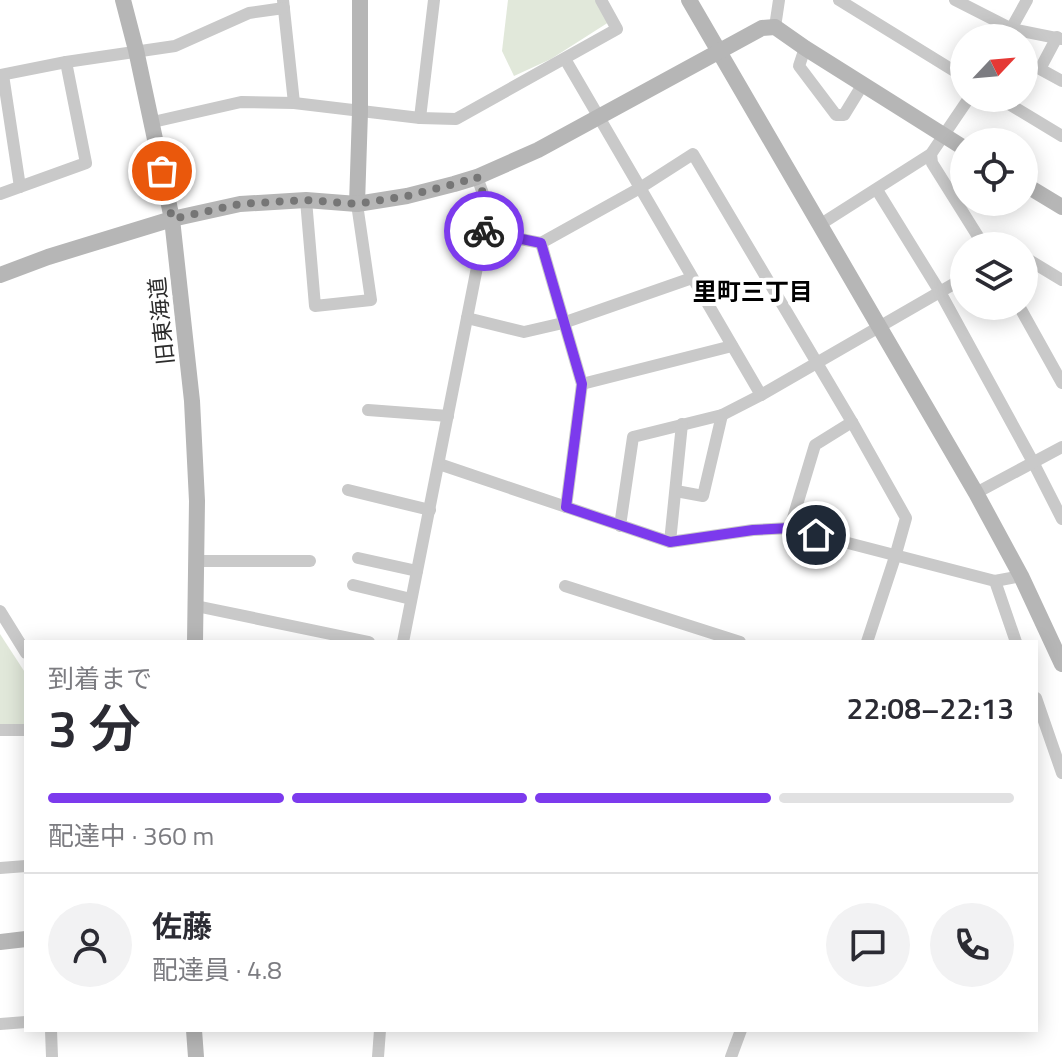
<!DOCTYPE html>
<html lang="ja">
<meta charset="utf-8">
<style>
:root{--surface:#fff;--page:#f2f2f3;--text:#2b2b33;--muted:#7c7c81;--line:#e1e1e2;--accent:#7c3aed}
body{margin:0;font-family:"Titillium Web","Noto Sans JP",sans-serif;background:var(--page);color:var(--text);height:100vh;display:flex;flex-direction:column;font-size:30px;white-space:nowrap}
*{box-sizing:border-box;margin:0}
p{font-size:26px;color:var(--muted)}
.icon{flex:none;width:44px;height:44px;fill:none;stroke:currentColor;stroke-width:2;stroke-linecap:round;stroke-linejoin:round}
.map{position:relative;flex:1;overflow:hidden}
.details{position:absolute;left:24px;top:640px;width:1014px;height:392px;display:flex;flex-direction:column;background:var(--surface);border-radius:0px;box-shadow:0 4px 20px #0003}
.details>*{flex:none}
.needle{width:52px;rotate:64deg}
.buttons{position:absolute;left:950px;top:24px;display:grid;gap:16px}
.buttons a{display:grid;place-items:center;width:88px;height:88px;border-radius:50%;background:var(--surface);box-shadow:0 4px 20px #0003;font-size:40px}
.pin{position:absolute;display:grid;place-items:center;width:68px;height:68px;color:#fff;margin:-34px;border:4px solid #fff;border-radius:50%;box-shadow:0 2px 8px #0007}
.courier{position:absolute;display:grid;place-items:center;width:80px;height:80px;margin:-40px;border:6px solid #7c3aed;border-radius:50%;background:#fff;color:#222;box-shadow:0 2px 10px #0007}
.head em{font-style:normal;font-weight:600}
.head div{display:flex;flex-direction:column-reverse}
.head{display:flex;align-items:center;justify-content:space-between;height:136px;padding:0 24px}
h1{font-size:52px;font-weight:600;line-height:60px}
.bar{display:grid;grid-template-columns:repeat(4,1fr);gap:12px 8px;align-content:center;height:96px;padding:0 24px}
.bar i{height:10px;border-radius:6px;background:var(--line)}
.bar .current{background:var(--accent)}
.bar p{grid-column:span 4}
.line{display:flex;align-items:center;gap:20px;padding:0 24px;border-top:2px solid var(--line)}
.line div{flex:1}
.round{display:grid;place-items:center;flex:none;width:84px;height:84px;border-radius:42px;background:var(--page)}
.map>svg:first-child{display:block}
.green{fill:#e1e8da}
.lines{fill:none;stroke-linecap:round;stroke-linejoin:round}
.street{stroke:#c9c9c9;stroke-width:12}
.secondary{stroke:#b6b6b6;stroke-width:16}
.done{stroke:#767676;stroke-width:8;stroke-dasharray:0 14.4}
.route{stroke:#7c3aed;stroke-width:10}
.labels{text-anchor:middle;stroke-width:8;stroke-linejoin:round;paint-order:stroke}
.street-label{font-size:22px;fill:#2c2c2c;stroke:#fff}
.neighbourhood-label{font-size:24px;font-weight:bold;fill:#000;stroke:#fff}
</style>
<div class="map">
<svg width="1062" height="1057" viewBox="0 0 1062 1057">
<rect width="100%" height="100%" fill="#fff"/>
<g class="green">
<path d="M508,0H598L609,22L551,59L514,76L502,51Z"/>
<path d="M0,634L26,674V726H0Z"/>
</g>
<g class="lines">
<g class="street">
<path d="M283,0L294,103"/>
<path d="M839,0L964,77"/>
<path d="M955,0L1012,29L1062,39"/>
<path d="M775,27L779,0"/>
<path d="M1057,37L1040,69L1062,81"/>
<path d="M1006,38L1027,0"/>
<path d="M805,48L799,66L836,115H844L863,84"/>
<path d="M565,59L761,395"/>
<path d="M0,75L66,62L175,46L249,13L284,8"/>
<path d="M3,75L20,187"/>
<path d="M999,98L1062,136"/>
<path d="M420,118L434,0"/>
<path d="M153,122L241,102L294,103L420,118L456,119L617,29L601,0"/>
<path d="M931,154L932,163L984,246"/>
<path d="M877,190L940,292L1033,462L1062,519"/>
<path d="M0,194L86,163L66,62"/>
<path d="M306,200L315,306L371,300L357,204"/>
<path d="M821,224L931,154L969,98"/>
<path d="M484,232L541,243L640,188L693,154L852,422L906,518L895,557L867,642"/>
<path d="M541,243L582,384L566,507"/>
<path d="M1024,257L1062,280"/>
<path d="M1019,306L1062,383"/>
<path d="M467,318L524,332L563,323L692,278"/>
<path d="M582,384L732,346"/>
<path d="M368,410L448,416"/>
<path d="M439,464L670,542L753,530L790,528L995,581L1021,576"/>
<path d="M348,490L430,510"/>
<path d="M676,491L703,496L722,415"/>
<path d="M976,493L1062,447"/>
<path d="M620,526L633,437L722,415L761,395L964,278"/>
<path d="M790,528L815,445L852,422"/>
<path d="M670,542L682,424"/>
<path d="M358,558L417,571"/>
<path d="M196,561H310"/>
<path d="M995,581L1016,642"/>
<path d="M353,585L411,599"/>
<path d="M565,586L740,642"/>
<path d="M196,606L369,642"/>
<path d="M0,611L26,653"/>
<path d="M403,642L484,232L486,202L477,177"/>
<path d="M1036,698L1062,773"/>
<path d="M0,730H26"/>
<path d="M0,868L26,866"/>
<path d="M0,1024L26,1022"/>
<path d="M51,1030L52,1057"/>
<path d="M378,1057L380,1030"/>
<path d="M731,1057L741,1030"/>
</g>
<g class="secondary">
<path d="M123,0L136,50L172,219L192,401L197,501L195,642"/>
<path d="M689,0L976,493L1021,576L1062,664"/>
<path d="M1024,184L1062,207"/>
<path d="M357,204L360,112V0"/>
<path d="M0,275L48,257L172,219L240,204L306,200L357,204L407,196L454,184L477,177L538,150L762,28L775,27L805,48L964,148"/>
<path d="M0,942L26,939"/>
<path d="M194,1030L196,1057"/>
</g>
</g>
<g class="lines">
<path class="done" d="M162,171L172,219L240,204L306,200L357,204L407,196L454,184L477,177L486,202L484,231"/>
<path class="route" d="M484,231L541,243L582,384L566,507L670,542L753,530L790,528L816,535"/>
</g>
<g class="labels">
<g class="street-label">
<text transform="translate(161 321) rotate(-96)" y="8">旧東海道</text>
</g>
<g class="neighbourhood-label">
<text x="753" y="300">里町三丁目</text>
</g>
</g>
</svg>
<div class="buttons">
<a><svg class="needle" viewBox="-14 -14 28 28"><path d="M0-13l5 13h-10z" fill="#e53935"/><path d="M0 13l5-13h-10z" fill="#7c7c81"/></svg></a>
<a><svg class="icon" aria-label="locate" viewBox="0 0 24 24"><circle cx="12" cy="12" r="6"/><path d="M12 2v4M12 18v4M2 12h4M18 12h4"/></svg></a>
<a><svg class="icon" aria-label="layers" viewBox="0 0 24 24"><path d="M12 4l9 5-9 5-9-5zM3 14l9 5 9-5"/></svg></a>
</div>
<div class="pin" style="left:162px;top:171px;background:#ea580c"><svg class="icon" aria-label="bag" viewBox="0 0 24 24"><path d="M5 8h14l-1 12H6zM9 8a3 3 0 0 1 6 0"/></svg></div>
<div class="pin" style="left:816px;top:535px;background:#1f2937"><svg class="icon" aria-label="home" viewBox="0 0 24 24"><path d="M3 11l9-7 9 7M6 9v11h12V9"/></svg></div>
<div class="courier" style="left:484px;top:231px"><svg class="icon" aria-label="bike" viewBox="0 0 24 24"><circle cx="6" cy="16" r="4"/><circle cx="18" cy="16" r="4"/><path d="M6 16l4-8h5l3 8M10 8l3 8H6M13 5h3"/></svg></div>
<section class="details">
<div class="head"><div><h1>3 分</h1><p>到着まで</p></div><em>22:08–22:13</em></div>
<div class="bar"><i class="current"></i><i class="current"></i><i class="current"></i><i></i><p>配達中 · 360 m</p></div>
<div class="line" style="height:144px"><a class="round"><svg class="icon" aria-label="person" viewBox="0 0 24 24"><circle cx="12" cy="8" r="4"/><path d="M4 21q1-7 8-7t8 7"/></svg></a><div><b>佐藤</b><p>配達員 · 4.8</p></div><a class="round"><svg class="icon" aria-label="chat" viewBox="0 0 24 24"><path d="M4 5h16v11H9l-5 4z"/></svg></a><a class="round"><svg class="icon" aria-label="phone" viewBox="0 0 24 24"><path d="M5 4h4l2 5-3 2q2 4 5 5l2-3 5 2v4C11 20 4 13 5 4z"/></svg></a></div>
</section>
</div>
